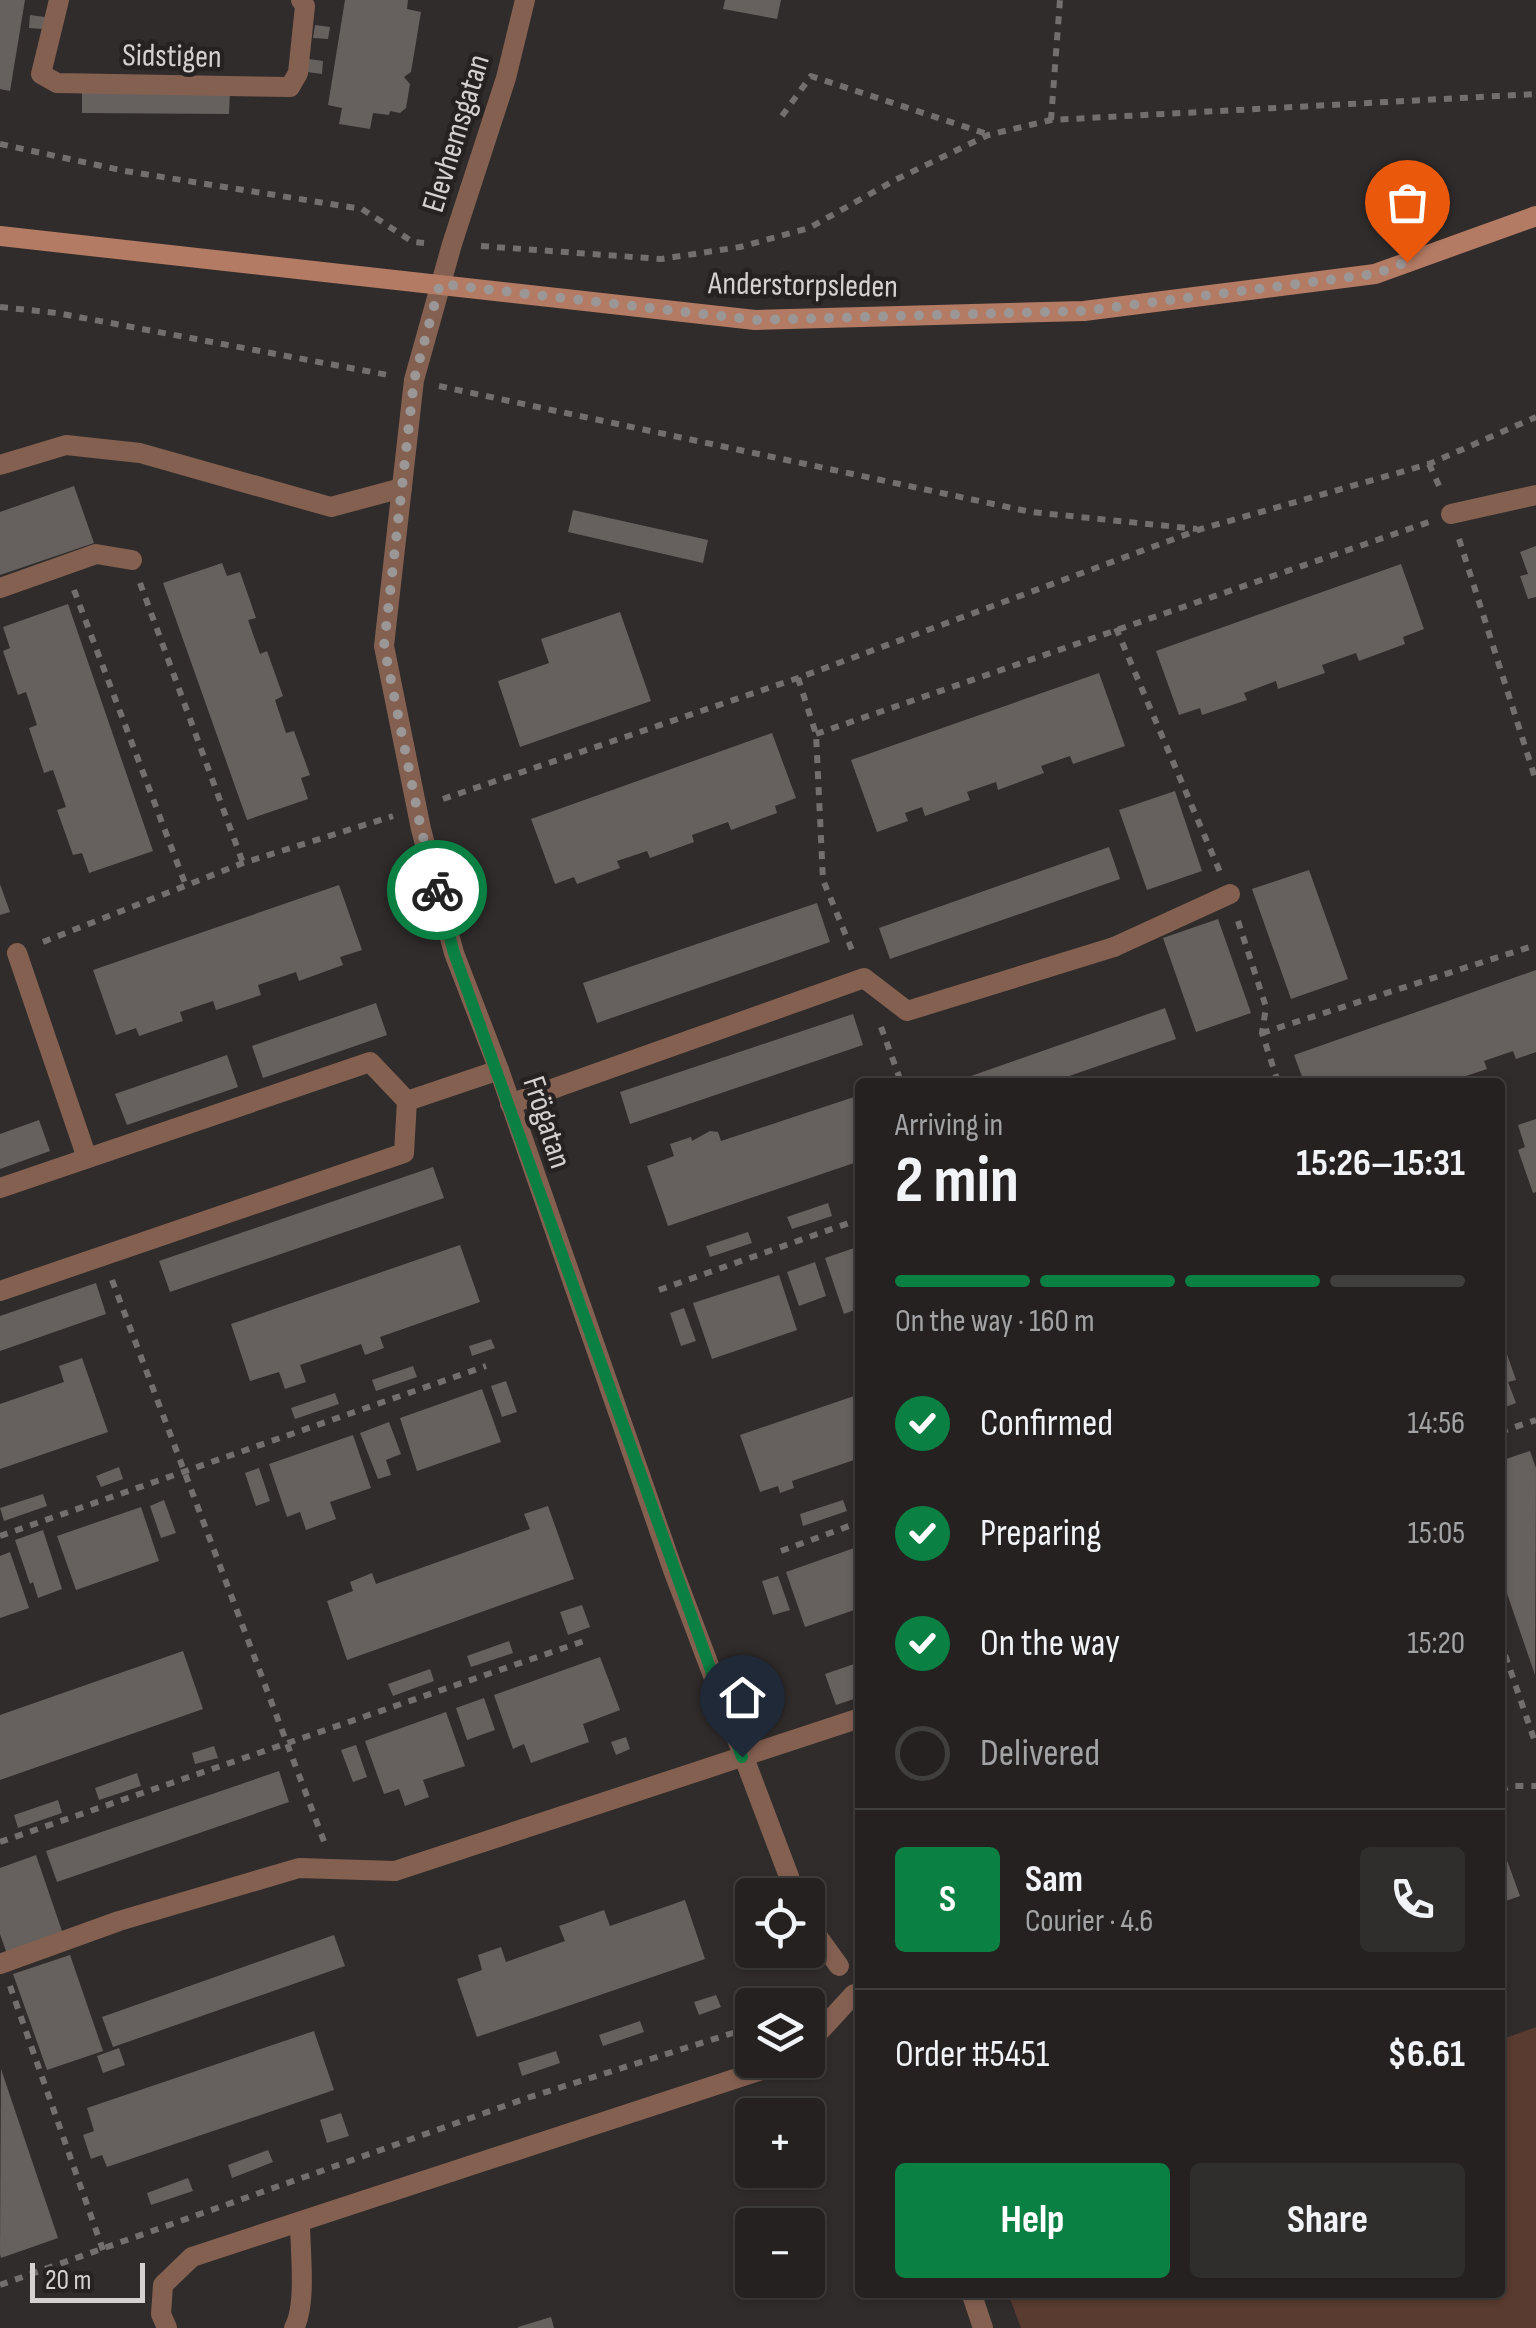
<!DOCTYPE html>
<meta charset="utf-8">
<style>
:root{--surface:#242120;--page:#302e2d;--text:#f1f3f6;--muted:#a3a3a5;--line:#413e3e;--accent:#0b8043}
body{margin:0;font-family:"Sofia Sans Condensed",sans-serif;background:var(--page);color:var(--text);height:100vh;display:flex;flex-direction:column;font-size:38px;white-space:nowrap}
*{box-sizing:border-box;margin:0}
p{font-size:32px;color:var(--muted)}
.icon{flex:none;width:55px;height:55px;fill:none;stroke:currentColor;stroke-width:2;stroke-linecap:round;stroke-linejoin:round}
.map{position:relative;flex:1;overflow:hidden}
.drawer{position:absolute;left:855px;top:1078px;width:650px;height:1220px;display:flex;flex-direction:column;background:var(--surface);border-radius:10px;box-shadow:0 2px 8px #0004,0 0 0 2px var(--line)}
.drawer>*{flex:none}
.buttons{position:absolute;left:735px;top:1878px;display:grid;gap:20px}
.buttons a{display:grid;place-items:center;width:90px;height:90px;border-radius:10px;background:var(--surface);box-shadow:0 2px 8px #0004,0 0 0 2px var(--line);font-size:50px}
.scale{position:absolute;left:30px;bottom:25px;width:115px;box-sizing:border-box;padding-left:10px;border:5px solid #d4d1d0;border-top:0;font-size:28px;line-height:35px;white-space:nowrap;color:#d4d1d0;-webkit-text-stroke:8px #262221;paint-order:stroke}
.pin{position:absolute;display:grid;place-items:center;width:85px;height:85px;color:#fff;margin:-102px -42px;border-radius:50% 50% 50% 0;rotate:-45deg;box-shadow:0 0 10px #0007}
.pin .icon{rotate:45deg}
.courier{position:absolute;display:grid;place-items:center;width:100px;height:100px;margin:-50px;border:8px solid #0b8043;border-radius:50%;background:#fff;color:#222;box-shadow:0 2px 12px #0007}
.head em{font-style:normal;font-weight:700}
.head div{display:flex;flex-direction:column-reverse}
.head{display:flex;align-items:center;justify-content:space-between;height:170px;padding:0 40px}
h1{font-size:65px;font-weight:700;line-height:75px}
.bar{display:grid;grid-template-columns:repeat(4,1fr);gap:15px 10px;align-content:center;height:120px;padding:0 40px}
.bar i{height:12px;border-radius:8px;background:var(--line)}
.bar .selected{background:var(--accent)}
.bar p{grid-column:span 4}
.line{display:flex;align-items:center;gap:25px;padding:0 40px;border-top:2px solid var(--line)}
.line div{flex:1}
.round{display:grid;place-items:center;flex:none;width:105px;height:105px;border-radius:10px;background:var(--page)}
ol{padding:0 40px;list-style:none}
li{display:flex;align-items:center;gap:30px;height:110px}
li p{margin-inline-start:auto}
li .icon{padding:10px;border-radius:50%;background:var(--accent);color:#fff;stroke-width:4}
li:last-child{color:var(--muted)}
li i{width:55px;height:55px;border:5px solid var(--line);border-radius:50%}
.action{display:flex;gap:20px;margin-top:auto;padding:20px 40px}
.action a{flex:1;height:115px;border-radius:10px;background:var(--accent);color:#fff;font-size:40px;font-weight:700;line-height:115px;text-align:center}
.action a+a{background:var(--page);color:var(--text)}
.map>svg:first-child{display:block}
.green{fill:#593b2f}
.building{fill:#66615f}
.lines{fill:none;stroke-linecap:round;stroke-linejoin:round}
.path{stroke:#726f6e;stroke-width:6;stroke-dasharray:8 8;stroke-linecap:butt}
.service{stroke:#846051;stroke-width:20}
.minor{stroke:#846051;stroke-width:20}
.secondary{stroke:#b47b64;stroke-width:20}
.done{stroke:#9b9796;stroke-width:10;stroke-dasharray:0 18}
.route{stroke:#0b8043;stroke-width:12}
.labels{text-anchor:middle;stroke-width:9;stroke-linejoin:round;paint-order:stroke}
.street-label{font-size:32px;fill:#d4d1d0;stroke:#262221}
</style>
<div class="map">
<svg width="1536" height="2328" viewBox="0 0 1536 2328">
<rect width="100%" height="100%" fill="#302c2b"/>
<path class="green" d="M1536,2027V2328H1021L1008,2293L1500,2292V2040Z"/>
<g class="building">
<path d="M0,0H25L10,91L0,89Z"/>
<path d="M345,0H408L407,9L421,12L411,72L404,77L410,84L406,108L400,113L390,111L389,115L373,113L370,129L339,124L342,108L328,105Z"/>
<path d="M725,0H781L777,19L723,9Z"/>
<path d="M30,15L45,17L43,29L29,28Z"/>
<path d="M315,25L330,27L328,39L313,38Z"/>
<path d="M309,59L323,61L322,74L307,72Z"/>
<path d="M82,90L230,91L229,114L82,113Z"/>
<path d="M74,486L94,543L0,575V512Z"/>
<path d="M573,510L708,540L703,563L568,532Z"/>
<path d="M1536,546V597L1528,599L1520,576L1528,574L1520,552Z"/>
<path d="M222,563L227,576L240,572L256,618L248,620L260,654L267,651L283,696L275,700L286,733L294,731L310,775L301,778L308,799L247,820L163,583Z"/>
<path d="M1401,564L1424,629L1403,637L1405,644L1359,661L1356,653L1322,665L1325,673L1278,689L1276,681L1244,693L1247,700L1202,715L1200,708L1179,715L1156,651Z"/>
<path d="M68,604L153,851L89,873L82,853L73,855L57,810L66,807L53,770L44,773L29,728L37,725L26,692L18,695L3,651L10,648L3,627Z"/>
<path d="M620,612L651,701L520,747L498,681L549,663L541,639Z"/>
<path d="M1099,673L1125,746L1073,764L1070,756L1041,766L1044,773L998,790L996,782L967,792L970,800L925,816L922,807L905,813L908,821L877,832L851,760Z"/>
<path d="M772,733L796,798L775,806L777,813L731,830L728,822L692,835L694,842L650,858L647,851L617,861L620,868L577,884L574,877L555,884L531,819Z"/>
<path d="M1175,791L1202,871L1147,890L1119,810Z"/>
<path d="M1109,847L1120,879L890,959L879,928Z"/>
<path d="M1309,870L1348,979L1291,999L1252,889Z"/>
<path d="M0,884L10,912L0,915Z"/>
<path d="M339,885L362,950L340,957L343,965L299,981L296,972L258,985L261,995L216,1010L213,1001L180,1012L183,1021L139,1036L136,1028L116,1035L93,970Z"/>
<path d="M817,903L830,942L597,1023L583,983Z"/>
<path d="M1218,919L1251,1013L1196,1032L1163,938Z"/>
<path d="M1536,970V1052L1516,1059L1513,1051L1484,1061L1487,1069L1448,1082H1441L1439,1077L1424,1082H1304L1294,1055Z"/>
<path d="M376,1003L387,1035L263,1078L252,1046Z"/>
<path d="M1165,1008L1176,1039L1052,1082H954Z"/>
<path d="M853,1014L863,1045L630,1124L620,1092Z"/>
<path d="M227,1055L238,1087L127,1125L115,1094Z"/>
<path d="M860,1095V1161L668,1226L647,1166L674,1156L670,1144L691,1137L692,1141L710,1131L718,1132L721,1141Z"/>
<path d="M1536,1119V1192L1533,1193L1518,1150L1525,1147L1518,1125Z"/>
<path d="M39,1120L50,1151L0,1169V1134Z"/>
<path d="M433,1167L444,1198L170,1292L159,1261Z"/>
<path d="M828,1203L832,1216L792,1229L787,1217Z"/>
<path d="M748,1232L752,1243L710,1257L706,1246Z"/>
<path d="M460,1245L480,1302L380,1337L384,1348L365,1355L361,1344L300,1365L306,1382L285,1389L279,1372L250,1381L231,1324Z"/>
<path d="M860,1246V1308L844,1314L825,1258Z"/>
<path d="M815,1262L826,1296L799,1306L787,1272Z"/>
<path d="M779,1275L797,1330L712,1359L693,1303Z"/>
<path d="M96,1283L106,1314L0,1351V1316Z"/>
<path d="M684,1308L696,1341L681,1346L670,1313Z"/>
<path d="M1500,1334L1516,1380L1508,1382L1516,1403L1500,1409Z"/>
<path d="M491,1339L495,1348L472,1356L469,1346Z"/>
<path d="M82,1358L108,1432L0,1469V1404L64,1382L59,1366Z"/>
<path d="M413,1366L417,1377L376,1391L372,1380Z"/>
<path d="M506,1381L517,1412L502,1417L491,1386Z"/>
<path d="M482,1389L501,1442L417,1471L400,1418Z"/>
<path d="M335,1393L339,1404L295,1419L291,1408Z"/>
<path d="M860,1394V1458L792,1481L794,1488L780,1493L778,1486L760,1492L740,1435Z"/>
<path d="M389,1422L401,1454L386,1460L391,1475L378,1479L360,1433Z"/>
<path d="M353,1435L371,1488L330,1502L336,1519L306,1530L300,1512L287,1517L269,1464Z"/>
<path d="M1530,1451L1536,1468L1535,1675L1500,1573V1461Z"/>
<path d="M119,1467L123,1479L101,1487L96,1476Z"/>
<path d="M259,1468L270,1501L256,1506L245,1473Z"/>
<path d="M43,1494L47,1506L4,1521L0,1508Z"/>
<path d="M164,1500L176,1533L161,1538L150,1506Z"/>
<path d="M843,1500L847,1511L803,1526L800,1514Z"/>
<path d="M548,1506L574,1579L347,1660L327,1601L353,1591L350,1582L372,1573L376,1584L530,1529L524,1514Z"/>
<path d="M141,1507L159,1561L76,1590L57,1536Z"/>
<path d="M43,1530L62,1589L38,1598L33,1582L30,1584L15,1540Z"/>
<path d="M860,1546V1608L805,1627L786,1572Z"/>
<path d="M10,1552L29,1608L0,1618V1556Z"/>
<path d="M778,1576L790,1610L773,1615L762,1581Z"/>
<path d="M582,1605L590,1627L568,1635L560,1612Z"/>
<path d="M509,1641L513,1653L471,1667L467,1656Z"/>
<path d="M183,1651L203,1709L0,1780V1715Z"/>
<path d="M600,1657L620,1710L583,1724L589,1742L531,1763L524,1744L513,1749L494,1695Z"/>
<path d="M860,1662V1697L836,1705L825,1674Z"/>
<path d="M430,1669L434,1681L393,1696L388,1684Z"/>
<path d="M484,1698L495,1730L467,1740L456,1708Z"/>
<path d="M446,1712L465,1766L423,1780L429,1797L405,1806L399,1789L384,1794L365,1741Z"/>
<path d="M626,1737L630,1749L616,1755L611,1742Z"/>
<path d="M356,1745L367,1777L353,1782L341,1750Z"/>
<path d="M214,1746L218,1758L195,1764L192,1753Z"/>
<path d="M279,1771L289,1802L57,1882L46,1851Z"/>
<path d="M137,1773L141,1786L99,1800L95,1788Z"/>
<path d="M58,1800L62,1813L18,1828L14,1815Z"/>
<path d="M1500,1841L1520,1896L1500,1903Z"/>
<path d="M36,1855L63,1934L7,1954L0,1934V1868Z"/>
<path d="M685,1900L705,1959L477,2037L457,1979L482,1970L478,1955L501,1947L506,1962L565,1941L559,1926L604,1910L610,1926Z"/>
<path d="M334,1935L345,1966L113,2047L102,2017Z"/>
<path d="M70,1955L103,2051L47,2070L13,1974Z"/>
<path d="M716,1995L721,2007L699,2015L694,2002Z"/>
<path d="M640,2021L644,2032L603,2046L599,2035Z"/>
<path d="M314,2031L334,2090L107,2167L102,2155L91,2159L83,2135L94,2131L87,2108Z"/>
<path d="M119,2048L125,2065L103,2073L97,2056Z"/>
<path d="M556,2051L560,2063L522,2076L518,2063Z"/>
<path d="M1,2069L58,2238L1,2258L0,2254Z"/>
<path d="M341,2113L349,2136L327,2143L320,2120Z"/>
<path d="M268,2150L273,2162L232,2178L228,2165Z"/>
<path d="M188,2178L193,2191L151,2205L147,2193Z"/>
<path d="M551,2317L554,2328H518V2327Z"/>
</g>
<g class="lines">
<g class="path">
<path d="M782,116L811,76L987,134"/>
<path d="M1051,120L1060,0"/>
<path d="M0,144L125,171L362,209L413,242L424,243"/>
<path d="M481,246L661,259L740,247L809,228L895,180L988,135L1051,120L1536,94"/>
<path d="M0,307L57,313L388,375"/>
<path d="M439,386L1031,512L1197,529"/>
<path d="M1429,464L1441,490"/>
<path d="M1459,539L1536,781"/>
<path d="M140,583L243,863"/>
<path d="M74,590L186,886"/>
<path d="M1116,628L1220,872"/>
<path d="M798,678L816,734L823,880L854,955"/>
<path d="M816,734L1429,522"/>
<path d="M443,799L798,678L1201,529L1429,464L1536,417"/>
<path d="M1238,921L1266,1007L1262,1033L1278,1082"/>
<path d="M43,942L243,863L393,816"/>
<path d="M881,1027L901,1082"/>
<path d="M1262,1033L1536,945"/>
<path d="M112,1280L325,1844"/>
<path d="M659,1290L860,1219"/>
<path d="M1500,1432L1536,1420"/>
<path d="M0,1536L486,1366"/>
<path d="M781,1551L860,1522"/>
<path d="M1500,1640L1536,1745"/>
<path d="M1500,1790L1512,1786H1536"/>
<path d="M0,1842L584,1641"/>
<path d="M10,1986L103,2250"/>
<path d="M0,2285L527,2098L752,2027"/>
</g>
<g class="service">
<path d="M59,0L41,74L57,83L290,87L298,73L305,6L301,0"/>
<path d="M0,465L66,445L140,453L331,507L402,488"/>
<path d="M1451,514L1536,495"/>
<path d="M0,588L96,554L132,560"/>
<path d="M1114,947L1230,894"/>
<path d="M17,953L87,1158"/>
<path d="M407,1101L499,1070"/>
<path d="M0,1188L370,1062L407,1101L404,1153L0,1291"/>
<path d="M0,1964L119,1921L299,1868L395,1871L860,1718"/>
<path d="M808,2044L854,1994"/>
<path d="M971,2292L983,2328"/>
<path d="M167,2328L161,2314L163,2285L192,2257L792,2060"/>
<path d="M294,2328C307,2305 300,2250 300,2222"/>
</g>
<g class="minor">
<path d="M525,0L506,78L452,244L414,380L384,646L421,829L454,953L499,1070L673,1570L796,1895"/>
<path d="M510,1104L864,978L907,1011L1114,947"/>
<path d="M808,1923L839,1966"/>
</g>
<path class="secondary" d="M0,236L755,320L1084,311L1375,274L1536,216"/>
</g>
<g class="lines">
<path class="done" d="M437,890L421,829L384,646L414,380L440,284L756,320L1084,311L1375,274L1407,262"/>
<path class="route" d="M437,890L454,953L742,1757"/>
</g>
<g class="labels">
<g class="street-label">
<text transform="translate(172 55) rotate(1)" y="11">Sidstigen</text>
<text transform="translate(455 133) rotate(-73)" y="11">Elevhemsgatan</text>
<text transform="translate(803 284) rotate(1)" y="11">Anderstorpsleden</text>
<text transform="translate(548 1122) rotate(72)" y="11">Frögatan</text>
</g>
</g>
</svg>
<div class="buttons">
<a><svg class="icon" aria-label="locate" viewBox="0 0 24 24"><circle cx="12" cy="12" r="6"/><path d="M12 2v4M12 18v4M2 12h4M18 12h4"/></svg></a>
<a><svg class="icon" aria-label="layers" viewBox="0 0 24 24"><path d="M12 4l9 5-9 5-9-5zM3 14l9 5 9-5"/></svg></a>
<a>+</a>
<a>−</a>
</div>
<div class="scale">20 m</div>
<div class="pin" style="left:1407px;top:262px;background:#ea580c"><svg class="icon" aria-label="bag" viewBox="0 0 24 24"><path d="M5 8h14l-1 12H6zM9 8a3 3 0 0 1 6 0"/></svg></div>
<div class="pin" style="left:742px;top:1757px;background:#1f2937"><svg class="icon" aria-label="home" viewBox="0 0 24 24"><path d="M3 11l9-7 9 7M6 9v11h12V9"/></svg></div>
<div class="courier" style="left:437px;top:890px"><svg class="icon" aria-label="bike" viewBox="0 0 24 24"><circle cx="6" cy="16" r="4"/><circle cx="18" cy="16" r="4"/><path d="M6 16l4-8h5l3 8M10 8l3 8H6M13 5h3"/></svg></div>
<section class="drawer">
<div class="head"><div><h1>2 min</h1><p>Arriving in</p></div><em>15:26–15:31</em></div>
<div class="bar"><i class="selected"></i><i class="selected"></i><i class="selected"></i><i></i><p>On the way · 160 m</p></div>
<ol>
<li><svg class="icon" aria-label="check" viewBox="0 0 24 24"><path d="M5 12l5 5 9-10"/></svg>Confirmed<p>14:56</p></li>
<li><svg class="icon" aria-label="check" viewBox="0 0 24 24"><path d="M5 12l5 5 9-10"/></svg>Preparing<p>15:05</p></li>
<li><svg class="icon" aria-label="check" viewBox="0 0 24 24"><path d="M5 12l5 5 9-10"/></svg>On the way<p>15:20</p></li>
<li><i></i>Delivered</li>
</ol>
<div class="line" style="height:180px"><b class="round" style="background:var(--accent);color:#fff">S</b><div><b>Sam</b><p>Courier · 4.6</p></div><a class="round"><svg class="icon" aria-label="phone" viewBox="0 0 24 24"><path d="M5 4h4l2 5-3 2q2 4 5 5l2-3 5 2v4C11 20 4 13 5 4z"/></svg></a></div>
<div class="line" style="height:130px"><div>Order #5451</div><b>$6.61</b></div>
<div class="action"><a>Help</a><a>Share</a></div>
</section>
</div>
